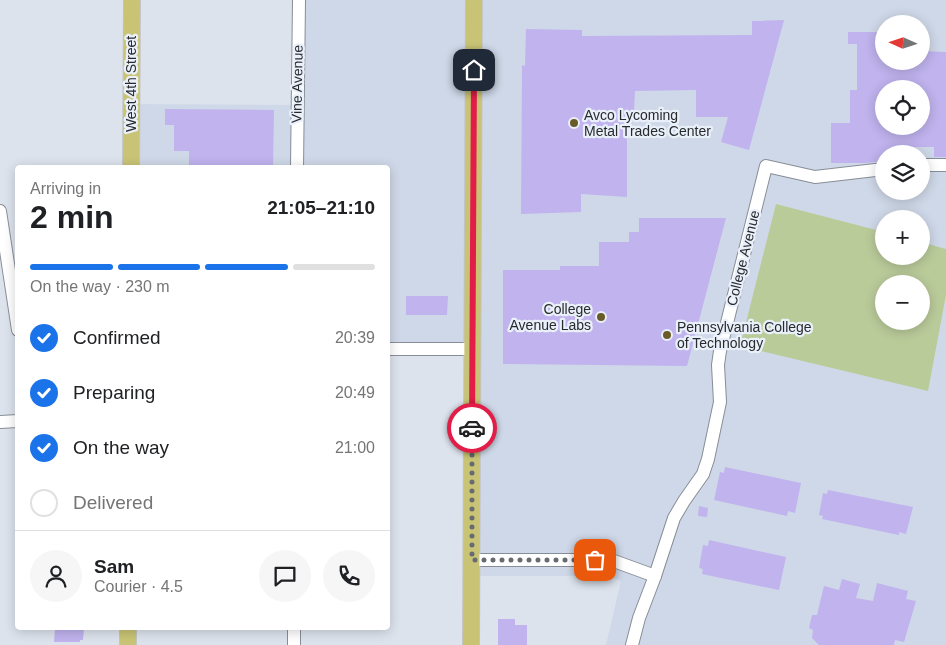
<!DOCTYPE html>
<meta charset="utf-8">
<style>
:root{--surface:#fff;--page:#f6f6f6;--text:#202124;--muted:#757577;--line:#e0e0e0;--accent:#1a73e8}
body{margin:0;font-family:Arial,sans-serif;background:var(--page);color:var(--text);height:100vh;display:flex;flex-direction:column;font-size:19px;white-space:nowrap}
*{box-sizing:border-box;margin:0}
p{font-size:16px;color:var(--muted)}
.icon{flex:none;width:28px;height:28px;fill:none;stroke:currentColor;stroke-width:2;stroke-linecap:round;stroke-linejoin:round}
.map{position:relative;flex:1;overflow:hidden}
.panel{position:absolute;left:15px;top:165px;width:375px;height:465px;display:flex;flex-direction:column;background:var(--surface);border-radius:5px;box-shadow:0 2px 12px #0003}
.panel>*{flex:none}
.needle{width:32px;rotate:273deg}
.buttons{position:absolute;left:875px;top:15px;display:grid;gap:10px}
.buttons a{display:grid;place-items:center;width:55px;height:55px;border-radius:50%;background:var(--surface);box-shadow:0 2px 12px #0003;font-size:25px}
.pin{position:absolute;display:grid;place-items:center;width:42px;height:42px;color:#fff;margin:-21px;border-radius:10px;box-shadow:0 2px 8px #0006}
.courier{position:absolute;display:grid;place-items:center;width:50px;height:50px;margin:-25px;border:4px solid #e11d48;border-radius:50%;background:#fff;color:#222;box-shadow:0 1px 6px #0007}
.headline em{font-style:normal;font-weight:700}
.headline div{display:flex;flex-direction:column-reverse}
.headline{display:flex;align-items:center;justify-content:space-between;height:85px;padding:0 15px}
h1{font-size:32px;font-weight:700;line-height:38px}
.bar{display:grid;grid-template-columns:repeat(4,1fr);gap:8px 5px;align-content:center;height:60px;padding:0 15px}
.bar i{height:6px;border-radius:4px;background:var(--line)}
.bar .current{background:var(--accent)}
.bar p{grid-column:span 4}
.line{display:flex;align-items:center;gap:12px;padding:0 15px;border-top:1px solid var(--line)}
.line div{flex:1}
.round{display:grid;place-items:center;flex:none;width:52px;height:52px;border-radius:26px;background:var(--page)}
ol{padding:0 15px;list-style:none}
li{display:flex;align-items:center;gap:15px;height:55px}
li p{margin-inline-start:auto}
li .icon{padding:5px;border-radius:50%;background:var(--accent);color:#fff;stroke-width:4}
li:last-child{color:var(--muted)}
li i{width:28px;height:28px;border:2px solid var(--line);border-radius:50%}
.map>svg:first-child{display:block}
.built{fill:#cfd8e8;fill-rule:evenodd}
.green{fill:#bacb9a;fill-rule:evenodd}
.building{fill:#c0b3ee;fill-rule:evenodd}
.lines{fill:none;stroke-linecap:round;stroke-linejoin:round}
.minor-casing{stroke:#888e97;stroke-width:14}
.major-casing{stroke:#c3c4c4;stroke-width:18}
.minor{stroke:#fff;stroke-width:12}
.major{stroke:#c9c475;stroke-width:16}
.done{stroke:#676b71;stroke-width:5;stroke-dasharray:0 9}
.route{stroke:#e11d48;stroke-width:6}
.poi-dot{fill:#695a28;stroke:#eaf0fa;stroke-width:2}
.labels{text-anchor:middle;stroke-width:4.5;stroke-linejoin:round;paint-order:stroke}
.street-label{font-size:14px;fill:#282b2e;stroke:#eaf0fa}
.poi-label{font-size:14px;fill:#282b2e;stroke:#eaf0fa;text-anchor:start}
</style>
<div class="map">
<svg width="946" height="645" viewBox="0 0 946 645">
<rect width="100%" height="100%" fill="#dde3ed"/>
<path class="built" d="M299,0H946V645H606L621,581L609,576H471L473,350L388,349V168H131V104L297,105ZM884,24H921V61H884ZM884,89H921V126H884ZM884,154H921V191H884ZM884,219H921V256H884ZM884,284H921V321H884Z"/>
<path class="green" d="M776,204L884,232V256H921V242L946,249V295L928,391L740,346ZM884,284H921V321H884Z"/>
<g class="building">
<path d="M784,20L749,150L721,142L728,117H696V90L635,91L634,111L627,116V197L581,194V212L521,214L522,65L525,66L526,29L582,30V36L752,35V21Z"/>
<path d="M848,32H882L884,61H921V51L946,52V157H934V147H904V154H884V161L865,163H831V123H850V90H857V44H848ZM884,89H921V126H884Z"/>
<path d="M165,109L274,110L273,168H189V151H174V125H165Z"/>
<path d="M639,218H726L687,366L503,364V270H560V266H599V242H629V232H639Z"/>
<path d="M406,296H448L447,315H406Z"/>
<path d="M725,467L801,483L795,513L788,511L787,516L714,500L720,472L724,473Z"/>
<path d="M828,490L913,507L906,534L899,532V535L822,519L823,516L819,515L823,493L827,494Z"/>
<path d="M699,506L708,508L707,517L698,516Z"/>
<path d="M709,540L786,557L779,590L702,574L703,569L699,568L703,545L708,546Z"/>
<path d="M842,579L860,584L856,598L873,601L877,583L908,591L906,599L916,601L904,642L895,640L894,645H819L812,638L813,630L809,628L812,615H817L824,586L839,590Z"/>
<path d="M498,619H515V625H527V645H498Z"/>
<path d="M55,628H84L83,640H80V642H54Z"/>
</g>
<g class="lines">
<g class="minor-casing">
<g id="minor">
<path d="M921,165H946"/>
<path d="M297,168L299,0"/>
<path d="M0,211L18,330"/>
<path d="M388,349H473"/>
<path d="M0,422L18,421"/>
<path d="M472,560H603L614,561L655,576L674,518L684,501L703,474L708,459L720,402L718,365L720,351L766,166L815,177L884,169"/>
<path d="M294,645V628"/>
<path d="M632,645L639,618L655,576"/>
</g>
</g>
<g class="major-casing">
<g id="major">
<path d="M131,168L132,0"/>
<path d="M128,628V645"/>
<path d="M471,645L474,0"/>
</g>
</g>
<use href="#minor" class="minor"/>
<use href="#major" class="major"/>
</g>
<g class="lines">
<path class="done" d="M472,428V560H595"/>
<path class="route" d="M472,428L474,70"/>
</g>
<g class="poi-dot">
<circle cx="574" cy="123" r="5"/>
<circle cx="601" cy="317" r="5"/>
<circle cx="667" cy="335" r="5"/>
</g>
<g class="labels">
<g class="street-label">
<text transform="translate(131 84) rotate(-90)" y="5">West 4th Street</text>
<text transform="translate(297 84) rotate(-89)" y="5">Vine Avenue</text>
<text transform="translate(743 258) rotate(-76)" y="5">College Avenue</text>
</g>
<g class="poi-label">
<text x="584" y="120">Avco Lycoming<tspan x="584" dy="16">Metal Trades Center</tspan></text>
<text x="591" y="314" text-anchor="end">College<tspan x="591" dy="16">Avenue Labs</tspan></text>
<text x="677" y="332">Pennsylvania College<tspan x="677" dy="16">of Technology</tspan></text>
</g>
</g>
</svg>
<div class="buttons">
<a><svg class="needle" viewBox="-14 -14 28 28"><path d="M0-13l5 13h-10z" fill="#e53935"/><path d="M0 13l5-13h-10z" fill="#757577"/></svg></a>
<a><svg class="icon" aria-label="locate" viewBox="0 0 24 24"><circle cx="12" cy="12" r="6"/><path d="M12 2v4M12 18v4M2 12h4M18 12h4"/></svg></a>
<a><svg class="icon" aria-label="layers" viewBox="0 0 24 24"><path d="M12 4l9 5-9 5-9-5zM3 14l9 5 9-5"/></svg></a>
<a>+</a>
<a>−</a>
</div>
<div class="pin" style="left:595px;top:560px;background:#ea580c"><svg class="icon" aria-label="bag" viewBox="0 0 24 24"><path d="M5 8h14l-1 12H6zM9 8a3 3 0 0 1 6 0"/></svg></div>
<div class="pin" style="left:474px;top:70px;background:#1f2937"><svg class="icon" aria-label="home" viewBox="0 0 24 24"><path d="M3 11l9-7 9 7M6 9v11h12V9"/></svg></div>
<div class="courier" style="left:472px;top:428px"><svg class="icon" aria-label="car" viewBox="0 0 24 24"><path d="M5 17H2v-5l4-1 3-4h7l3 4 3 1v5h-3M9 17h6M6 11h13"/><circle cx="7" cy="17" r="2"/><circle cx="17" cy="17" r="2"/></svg></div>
<section class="panel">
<div class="headline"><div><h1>2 min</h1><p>Arriving in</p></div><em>21:05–21:10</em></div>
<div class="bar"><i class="current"></i><i class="current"></i><i class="current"></i><i></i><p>On the way · 230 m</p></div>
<ol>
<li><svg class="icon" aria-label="check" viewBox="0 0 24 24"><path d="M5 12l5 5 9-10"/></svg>Confirmed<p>20:39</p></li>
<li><svg class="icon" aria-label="check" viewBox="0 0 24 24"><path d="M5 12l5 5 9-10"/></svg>Preparing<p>20:49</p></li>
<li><svg class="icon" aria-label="check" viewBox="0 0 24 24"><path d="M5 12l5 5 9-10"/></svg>On the way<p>21:00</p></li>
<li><i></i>Delivered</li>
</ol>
<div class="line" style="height:90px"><a class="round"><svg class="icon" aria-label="person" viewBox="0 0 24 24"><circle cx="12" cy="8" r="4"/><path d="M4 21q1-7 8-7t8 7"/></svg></a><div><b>Sam</b><p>Courier · 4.5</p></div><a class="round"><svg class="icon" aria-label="chat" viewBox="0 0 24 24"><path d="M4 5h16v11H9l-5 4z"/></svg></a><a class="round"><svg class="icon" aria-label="phone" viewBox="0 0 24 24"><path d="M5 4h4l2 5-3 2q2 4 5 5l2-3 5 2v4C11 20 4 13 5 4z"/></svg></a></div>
</section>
</div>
